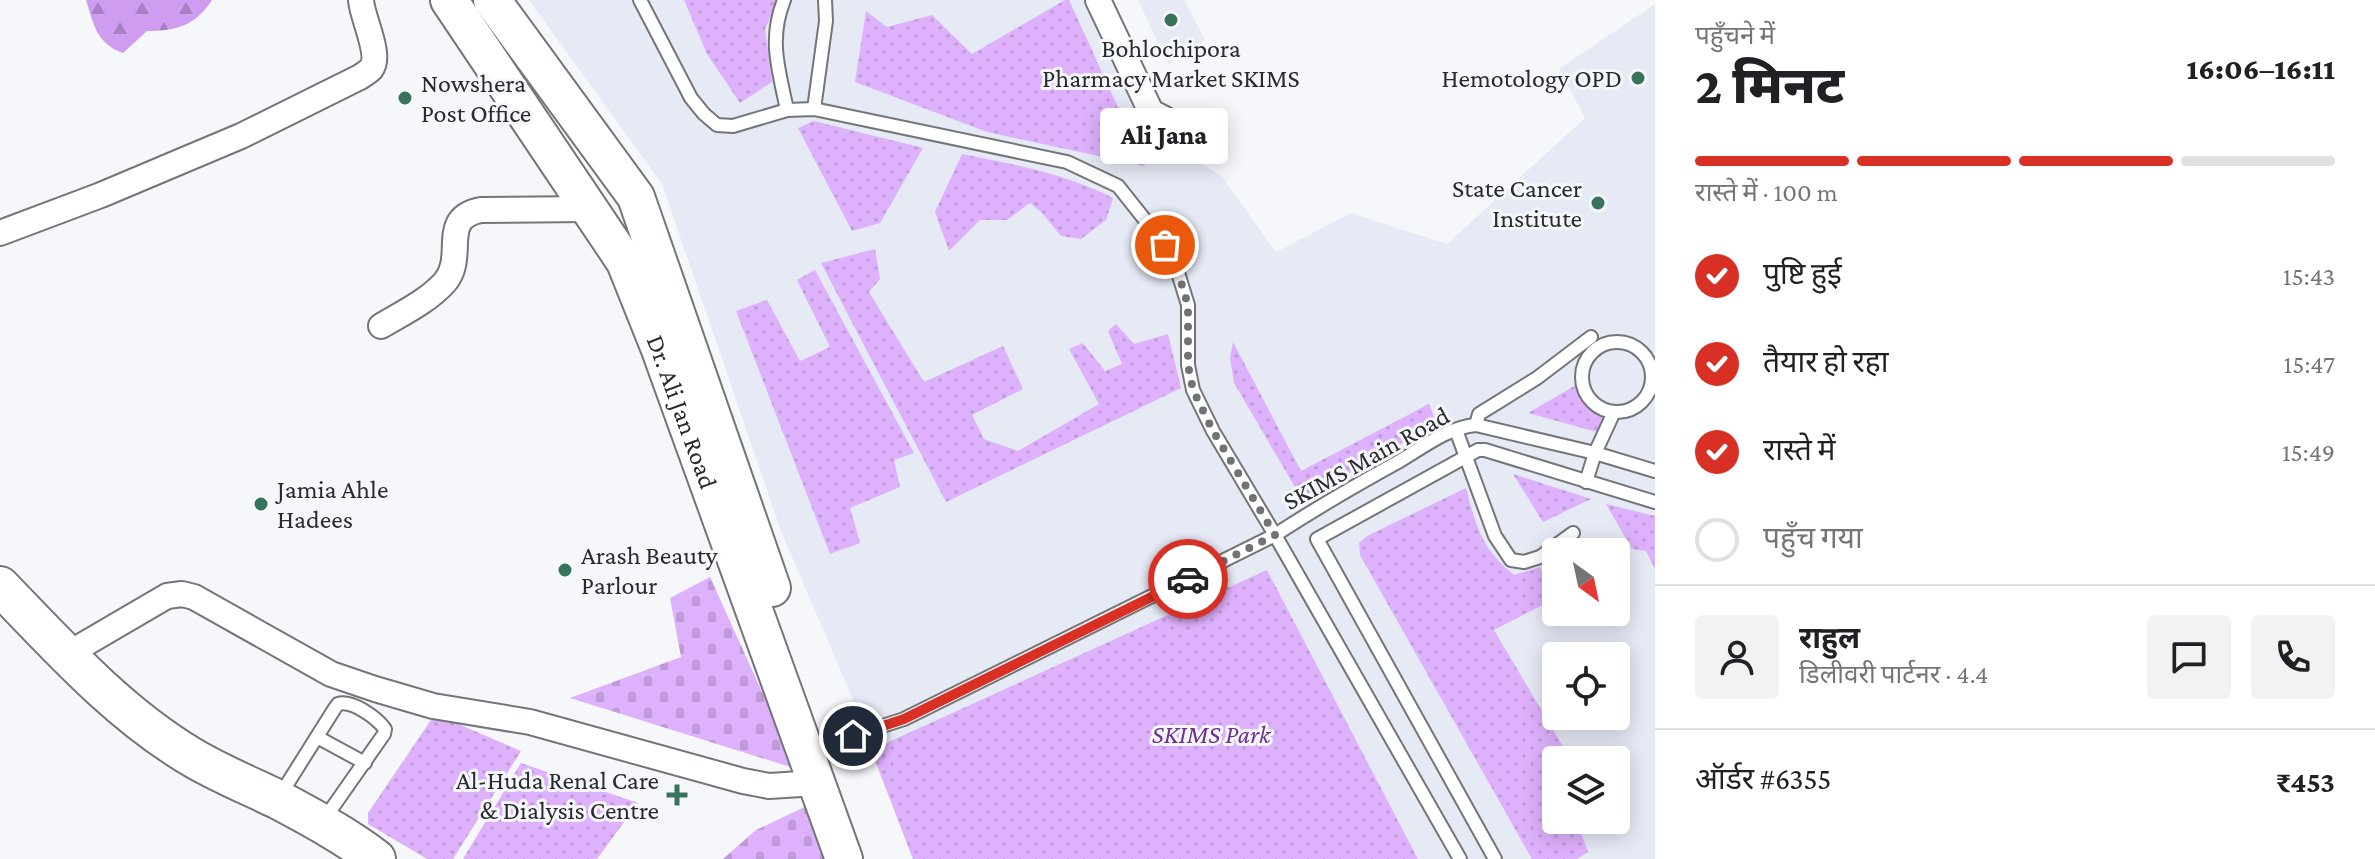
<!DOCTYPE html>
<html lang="hi">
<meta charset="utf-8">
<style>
:root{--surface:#fff;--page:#f2f2f2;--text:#202124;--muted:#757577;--line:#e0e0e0;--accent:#d93025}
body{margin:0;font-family:"Crimson Pro","Noto Sans Devanagari",serif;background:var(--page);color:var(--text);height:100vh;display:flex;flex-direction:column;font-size:30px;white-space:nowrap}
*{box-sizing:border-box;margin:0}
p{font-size:26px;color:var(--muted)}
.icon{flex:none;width:44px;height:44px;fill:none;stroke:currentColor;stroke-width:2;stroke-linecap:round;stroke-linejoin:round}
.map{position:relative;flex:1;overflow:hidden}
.details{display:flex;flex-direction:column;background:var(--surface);width:720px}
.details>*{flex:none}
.needle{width:52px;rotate:147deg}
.controls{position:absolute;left:1542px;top:538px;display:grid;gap:16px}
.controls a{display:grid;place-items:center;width:88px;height:88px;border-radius:8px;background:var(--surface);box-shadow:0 4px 20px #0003;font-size:40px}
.pin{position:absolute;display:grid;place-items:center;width:68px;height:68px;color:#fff;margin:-34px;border:4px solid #fff;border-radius:50%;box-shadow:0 2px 8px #0007}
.courier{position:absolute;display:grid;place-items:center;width:80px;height:80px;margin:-40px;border:6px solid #d93025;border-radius:50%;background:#fff;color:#222;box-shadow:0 2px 10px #0007}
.bubble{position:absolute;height:56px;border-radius:8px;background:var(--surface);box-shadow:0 4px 20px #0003;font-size:26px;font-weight:800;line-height:56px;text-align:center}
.summary em{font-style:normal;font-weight:800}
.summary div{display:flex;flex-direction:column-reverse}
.summary{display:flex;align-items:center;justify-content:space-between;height:136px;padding:0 40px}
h1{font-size:52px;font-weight:800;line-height:60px}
.bar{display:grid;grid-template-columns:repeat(4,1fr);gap:12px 8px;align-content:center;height:96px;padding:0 40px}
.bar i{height:10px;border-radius:6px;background:var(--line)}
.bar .selected{background:var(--accent)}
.bar p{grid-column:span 4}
.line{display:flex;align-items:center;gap:20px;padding:0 40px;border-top:2px solid var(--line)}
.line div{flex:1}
.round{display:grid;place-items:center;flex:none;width:84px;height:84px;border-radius:8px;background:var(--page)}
ol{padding:0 40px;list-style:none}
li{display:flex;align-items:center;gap:24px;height:88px}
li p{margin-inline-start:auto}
li .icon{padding:8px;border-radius:50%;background:var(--accent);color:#fff;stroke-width:4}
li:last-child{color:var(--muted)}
li i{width:44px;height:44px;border:4px solid var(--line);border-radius:50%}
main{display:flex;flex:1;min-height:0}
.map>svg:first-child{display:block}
.built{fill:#e6eaf5;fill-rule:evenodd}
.grass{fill:url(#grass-dots)}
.forest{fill:url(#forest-firs)}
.cemetery{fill:url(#cemetery-stones)}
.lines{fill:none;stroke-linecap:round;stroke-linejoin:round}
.service-casing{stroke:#737578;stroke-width:16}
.minor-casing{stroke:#737578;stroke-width:28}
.primary-casing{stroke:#737578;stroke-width:40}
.trunk-casing{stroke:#737578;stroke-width:42}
.service{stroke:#fff;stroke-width:12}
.minor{stroke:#fff;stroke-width:24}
.primary{stroke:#fff;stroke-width:36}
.trunk{stroke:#fff;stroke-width:38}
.done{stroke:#717274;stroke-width:8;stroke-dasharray:0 14.4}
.route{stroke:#d93025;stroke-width:10}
.poi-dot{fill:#38735c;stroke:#f6f7fb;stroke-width:3}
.labels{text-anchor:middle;stroke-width:6;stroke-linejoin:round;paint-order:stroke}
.poi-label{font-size:26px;fill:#2a2b2c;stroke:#f6f7fb;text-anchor:end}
.street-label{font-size:26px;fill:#2a2b2c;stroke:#f6f7fb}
.park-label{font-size:26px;font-style:italic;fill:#6e3092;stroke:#f6f7fb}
</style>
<main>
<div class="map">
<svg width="1655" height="859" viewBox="0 0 1655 859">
<defs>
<pattern id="grass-dots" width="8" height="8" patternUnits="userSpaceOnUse" patternTransform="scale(2)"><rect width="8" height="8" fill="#deb1fd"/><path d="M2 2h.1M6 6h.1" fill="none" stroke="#bf98d9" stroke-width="1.8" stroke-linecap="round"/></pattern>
<pattern id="forest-firs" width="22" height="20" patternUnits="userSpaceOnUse" patternTransform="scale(2)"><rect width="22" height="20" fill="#ce9cf1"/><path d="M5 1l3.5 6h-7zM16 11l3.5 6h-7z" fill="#a77fc3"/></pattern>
<pattern id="cemetery-stones" width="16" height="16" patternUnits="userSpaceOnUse" patternTransform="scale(2)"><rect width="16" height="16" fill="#deb1fd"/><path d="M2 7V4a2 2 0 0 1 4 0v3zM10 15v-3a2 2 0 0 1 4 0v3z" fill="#bf98d9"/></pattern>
</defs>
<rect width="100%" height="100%" fill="#f6f7fb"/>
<g class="built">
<path d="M529,0H1092L1152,131L1222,177L1276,252L1351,213L1447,244L1585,118L1559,69L1655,4V859H913L852,697L781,531L662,184ZM1556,552H1616V612H1556ZM1556,656H1616V716H1556ZM1556,760H1616V820H1556Z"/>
<path d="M1138,0H1184L1205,40L1168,64Z"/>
</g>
<g class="grass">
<path d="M684,0H778L765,29L772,82L740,103L707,54Z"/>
<path d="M1065,0H1069L1145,166L987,132L855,82L866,11L887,27L932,15L972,54Z"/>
<path d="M814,121L923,148L880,223L852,231L798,128Z"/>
<path d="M962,154C1013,164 1066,174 1113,198L1106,220L1081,239L1061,236L1042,213L1030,203L1007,220H980L949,251L935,212Z"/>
<path d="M875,249L880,279L869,292L924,382L1003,346L1023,389L972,415L984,439L1018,451L1099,404L1069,349L1083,343L1105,371L1122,364L1108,331L1116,324L1134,344L1168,334L1181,388L946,502L821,263Z"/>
<path d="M815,270L914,453L894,460L900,487L850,508L860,543L830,554L736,311L767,300L800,361L830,347L797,280Z"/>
<path d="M1233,342L1301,471L1429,404L1437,424L1302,499L1234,383L1230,358Z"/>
<path d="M1576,385L1591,407L1605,417L1597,432L1528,413Z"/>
<path d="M1513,474L1591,499L1543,522Z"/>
<path d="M1466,488C1476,527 1482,549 1514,575L1540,567L1556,595V598L1494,630L1571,760H1556V820H1587L1579,827L1588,852L1577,859H1532L1360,555L1359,543L1367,536Z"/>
<path d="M1606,504L1655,516V569L1646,551L1632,549Z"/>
<path d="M1267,570L1418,859H913L871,750Z"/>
<path d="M435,714L521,751L453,859H427L368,824V813Z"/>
<path d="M521,763L638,803L597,859H463Z"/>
</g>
<path class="forest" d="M86,0H212C195,26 176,31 147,31L123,53C96,43 94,25 86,0Z"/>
<g class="cemetery">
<path d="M710,577L797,769L570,698L681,657L670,598Z"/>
<path d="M815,802L830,859H723L756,830Z"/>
</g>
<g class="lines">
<g class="service-casing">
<g id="service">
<path d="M640,0L691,98L704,114L717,125L733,126L787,110L814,109L1067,162L1118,186L1165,245L1175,263L1188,305V365L1193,390L1213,431L1275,535L904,719L827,744"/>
<path d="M784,0C768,40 779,70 787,110"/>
<path d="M814,109L826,21L825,0"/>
<circle cx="1617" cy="377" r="35"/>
<path d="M1476,425L1479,414L1537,378L1591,337"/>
<path d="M1456,430L1495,536L1511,560L1524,562L1540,557L1573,533"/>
<path d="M1586,482L1595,453L1614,412"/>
<path d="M317,737L365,763"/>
<path d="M279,797L335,708L338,704C352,700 376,717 385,729L384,734L323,821"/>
<path d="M1460,859L1275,535C1315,509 1356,485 1398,462C1422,448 1448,427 1476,425L1595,453L1655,471"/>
<path d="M1495,859L1317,539L1478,450H1485L1655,502"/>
</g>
</g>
<g class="minor-casing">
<g id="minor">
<path d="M1098,0L1151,112L1178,126"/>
<path d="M0,233L101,195L241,136L360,77C364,74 368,72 371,69C382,55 362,18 361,0"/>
<path d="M381,326C403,313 428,301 445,282C467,256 438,218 481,210L589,209"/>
<path d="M66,655L167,596L182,594L194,597L331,674L375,689L433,706L530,722L743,781L769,786L817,783"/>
</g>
</g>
<g class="primary-casing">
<g id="primary">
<path id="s1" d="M449,0L625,262L659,347L844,859"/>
<path d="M492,0L636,197L772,588"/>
</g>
</g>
<g class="trunk-casing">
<path id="trunk" d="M0,586C59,647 117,712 190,756C218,773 248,785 277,799C311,817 346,836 376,859"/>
</g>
<use href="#service" class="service"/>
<use href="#minor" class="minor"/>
<use href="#primary" class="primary"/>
<use href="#trunk" class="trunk"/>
</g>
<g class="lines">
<path class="done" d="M1165,245L1175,263L1188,305V365L1193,390L1213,431L1275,535L1188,579"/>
<path class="route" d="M853,736L904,719L1188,579"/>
</g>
<g class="poi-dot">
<circle cx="1171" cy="20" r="8"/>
<circle cx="1638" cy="78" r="8"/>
<circle cx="405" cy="98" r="8"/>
<circle cx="1598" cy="203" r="8"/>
<circle cx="261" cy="504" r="8"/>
<circle cx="565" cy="570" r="8"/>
<path d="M673 783h8v8h8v8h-8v8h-8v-8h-8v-8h8z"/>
</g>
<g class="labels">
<g class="poi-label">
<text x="1171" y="57" text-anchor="middle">Bohlochipora<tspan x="1171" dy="30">Pharmacy Market SKIMS</tspan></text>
<text x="1622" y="87">Hemotology OPD</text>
<text x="421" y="92" text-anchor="start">Nowshera<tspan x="421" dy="30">Post Office</tspan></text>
<text x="1582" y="197">State Cancer<tspan x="1582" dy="30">Institute</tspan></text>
<text x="277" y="498" text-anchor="start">Jamia Ahle<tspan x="277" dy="30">Hadees</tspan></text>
<text x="581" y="564" text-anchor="start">Arash Beauty<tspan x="581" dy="30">Parlour</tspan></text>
<text x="659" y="789">Al-Huda Renal Care<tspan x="659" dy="30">&amp; Dialysis Centre</tspan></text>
</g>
<g class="street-label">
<text dy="9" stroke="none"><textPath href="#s1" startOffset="476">Dr. Ali Jan Road</textPath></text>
<text transform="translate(1366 458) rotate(-29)" y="9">SKIMS Main Road</text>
</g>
<g class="park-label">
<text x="1211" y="743">SKIMS Park</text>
</g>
</g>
</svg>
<div class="controls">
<a><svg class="needle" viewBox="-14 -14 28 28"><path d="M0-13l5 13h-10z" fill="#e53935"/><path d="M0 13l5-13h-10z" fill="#757577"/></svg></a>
<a><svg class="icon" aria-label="locate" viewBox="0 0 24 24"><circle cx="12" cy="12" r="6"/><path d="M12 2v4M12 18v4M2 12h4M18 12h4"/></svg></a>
<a><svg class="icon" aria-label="layers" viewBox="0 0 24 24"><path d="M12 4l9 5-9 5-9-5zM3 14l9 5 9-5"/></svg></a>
</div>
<div class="pin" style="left:1165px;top:245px;background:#ea580c"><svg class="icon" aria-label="bag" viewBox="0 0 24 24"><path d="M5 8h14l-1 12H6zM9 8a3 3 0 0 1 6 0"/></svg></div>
<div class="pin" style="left:853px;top:736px;background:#1f2937"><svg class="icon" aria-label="home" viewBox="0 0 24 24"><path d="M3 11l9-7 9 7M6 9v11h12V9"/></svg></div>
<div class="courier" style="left:1188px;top:579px"><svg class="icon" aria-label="car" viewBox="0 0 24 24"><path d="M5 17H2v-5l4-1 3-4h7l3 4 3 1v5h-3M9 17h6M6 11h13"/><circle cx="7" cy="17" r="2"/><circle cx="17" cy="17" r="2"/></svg></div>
<div class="bubble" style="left:1100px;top:108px;width:128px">Ali Jana</div>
</div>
<section class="details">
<div class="summary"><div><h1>2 मिनट</h1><p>पहुँचने में</p></div><em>16:06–16:11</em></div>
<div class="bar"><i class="selected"></i><i class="selected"></i><i class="selected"></i><i></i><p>रास्ते में · 100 m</p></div>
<ol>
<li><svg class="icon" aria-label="check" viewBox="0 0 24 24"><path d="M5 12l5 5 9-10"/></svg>पुष्टि हुई<p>15:43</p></li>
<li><svg class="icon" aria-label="check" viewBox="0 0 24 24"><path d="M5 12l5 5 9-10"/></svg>तैयार हो रहा<p>15:47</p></li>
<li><svg class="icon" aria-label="check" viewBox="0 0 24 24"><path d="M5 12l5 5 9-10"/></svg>रास्ते में<p>15:49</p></li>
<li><i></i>पहुँच गया</li>
</ol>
<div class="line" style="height:144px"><a class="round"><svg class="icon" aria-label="person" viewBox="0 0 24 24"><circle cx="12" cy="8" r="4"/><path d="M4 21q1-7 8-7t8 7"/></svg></a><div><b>राहुल</b><p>डिलीवरी पार्टनर · 4.4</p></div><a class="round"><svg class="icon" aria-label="chat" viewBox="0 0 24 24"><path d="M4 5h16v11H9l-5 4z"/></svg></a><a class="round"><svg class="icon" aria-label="phone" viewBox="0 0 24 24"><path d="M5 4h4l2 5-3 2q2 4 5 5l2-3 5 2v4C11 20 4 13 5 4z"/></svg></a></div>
<div class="line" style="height:104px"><div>ऑर्डर #6355</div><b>₹453</b></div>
</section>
</main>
